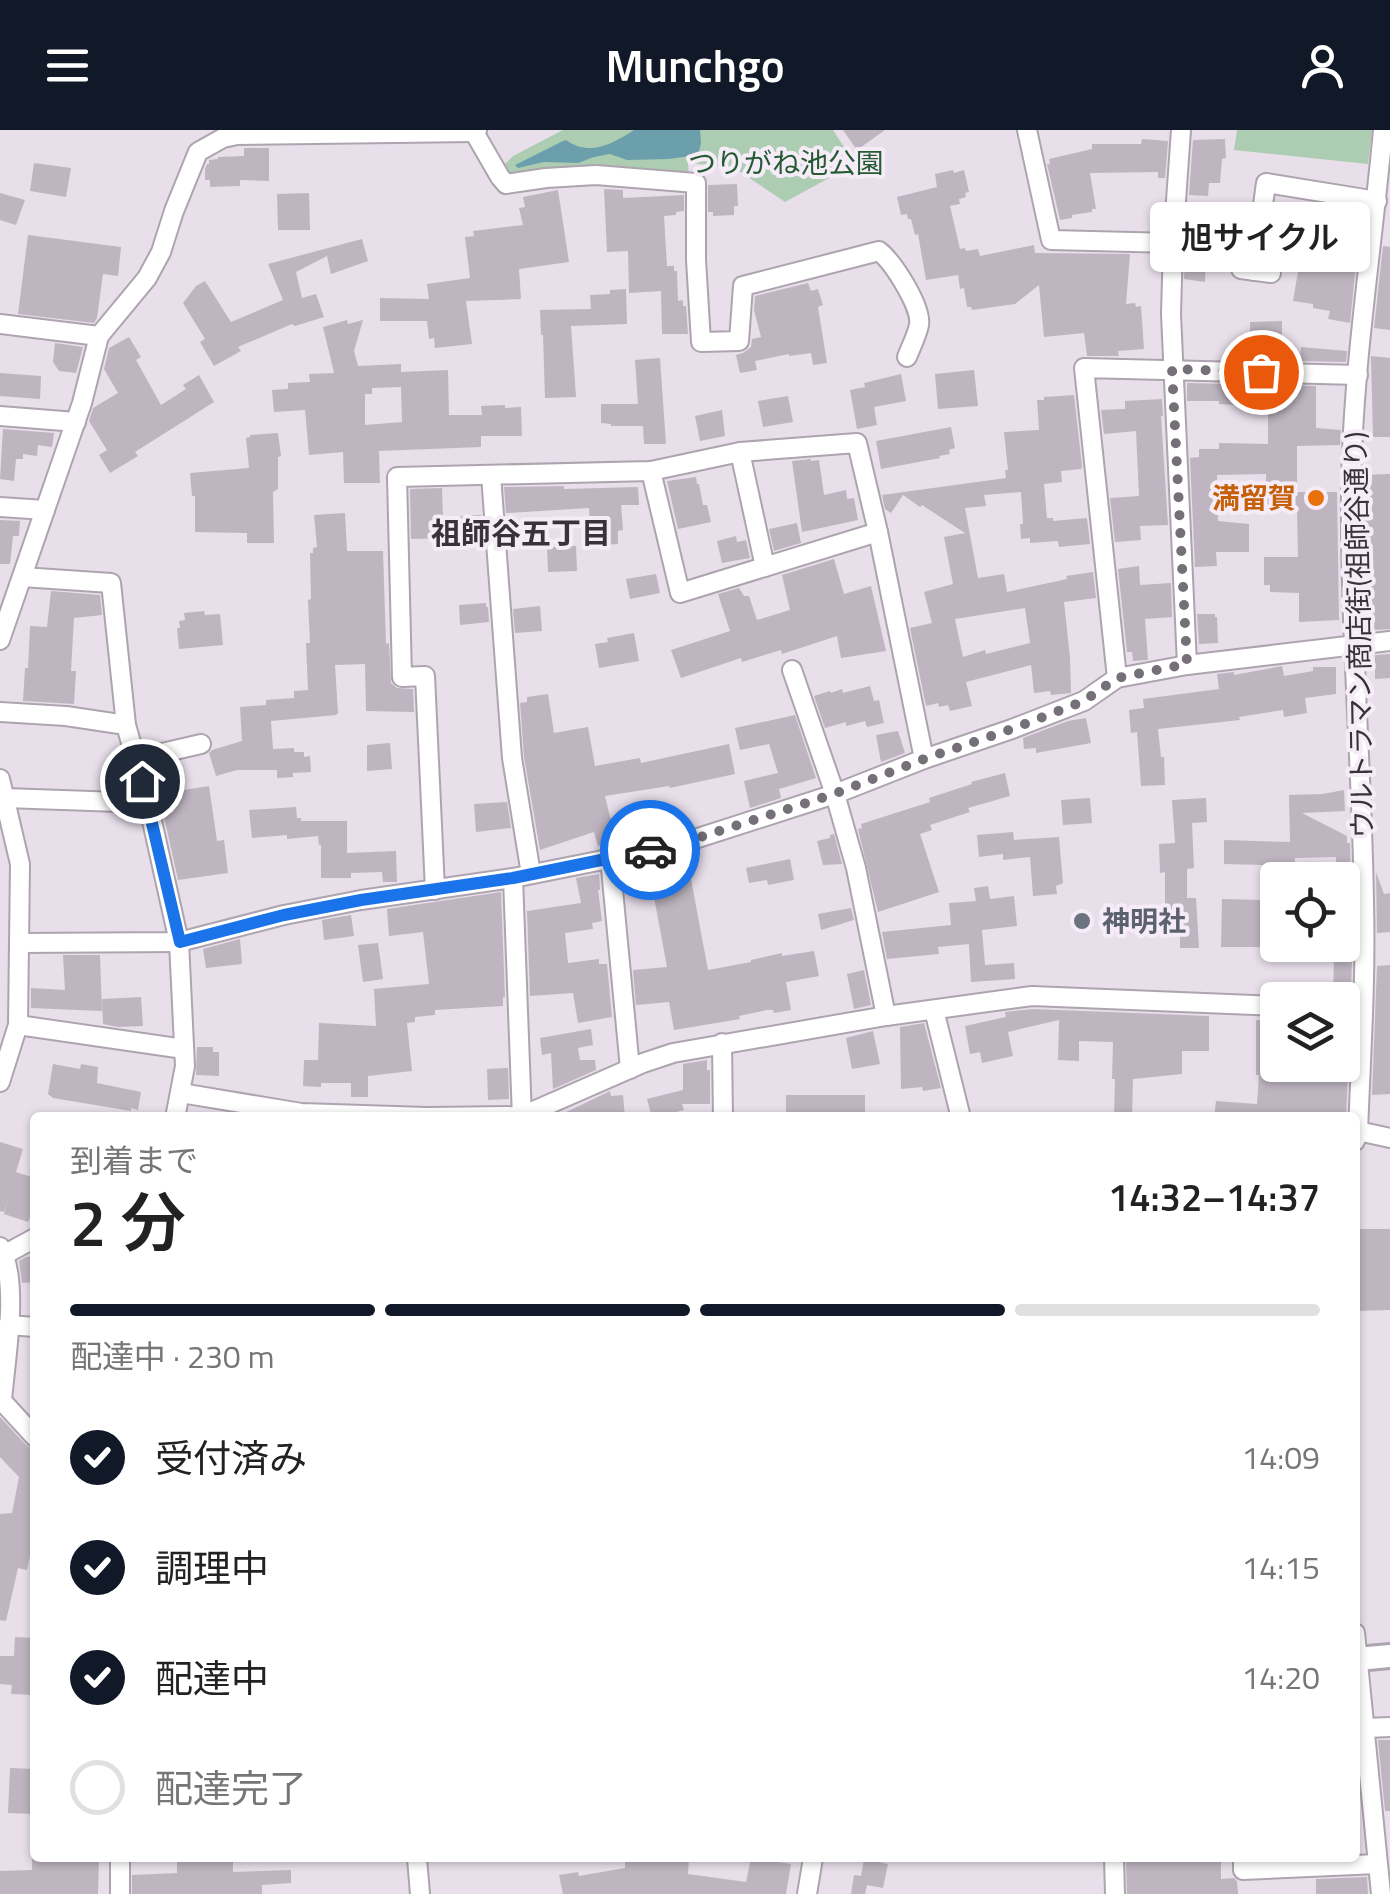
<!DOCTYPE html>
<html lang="ja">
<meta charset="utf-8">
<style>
:root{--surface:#fff;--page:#f6f6f6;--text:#222;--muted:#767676;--line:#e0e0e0;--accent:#111827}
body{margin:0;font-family:"Titillium Web","Noto Sans JP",sans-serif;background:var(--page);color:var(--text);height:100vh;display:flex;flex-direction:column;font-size:38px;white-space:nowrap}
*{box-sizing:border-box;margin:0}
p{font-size:32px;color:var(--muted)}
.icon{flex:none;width:55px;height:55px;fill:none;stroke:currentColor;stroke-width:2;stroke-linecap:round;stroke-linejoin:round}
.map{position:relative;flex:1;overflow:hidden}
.sheet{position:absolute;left:30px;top:982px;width:1330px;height:750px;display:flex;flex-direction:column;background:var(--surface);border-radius:10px;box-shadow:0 2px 8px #0004}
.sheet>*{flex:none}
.buttons{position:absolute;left:1260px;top:732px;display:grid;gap:20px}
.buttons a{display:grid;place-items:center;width:100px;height:100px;border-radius:10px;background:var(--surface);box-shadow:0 2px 8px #0004;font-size:50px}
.pin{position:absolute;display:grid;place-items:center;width:85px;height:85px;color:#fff;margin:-42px;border:5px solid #fff;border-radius:50%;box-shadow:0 2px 10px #0007}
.courier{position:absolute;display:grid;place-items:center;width:100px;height:100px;margin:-50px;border:8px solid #1a73e8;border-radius:50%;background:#fff;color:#222;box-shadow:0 2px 12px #0007}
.bubble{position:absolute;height:70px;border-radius:10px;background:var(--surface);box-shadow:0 2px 8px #0004;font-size:32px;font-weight:600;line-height:70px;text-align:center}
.headline em{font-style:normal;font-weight:600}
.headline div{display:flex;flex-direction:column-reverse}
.headline{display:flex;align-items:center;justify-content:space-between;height:170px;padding:0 40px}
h1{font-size:65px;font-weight:600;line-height:75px}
.bar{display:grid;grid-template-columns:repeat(4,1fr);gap:15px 10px;align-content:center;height:120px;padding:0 40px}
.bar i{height:12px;border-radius:8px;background:var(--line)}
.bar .selected{background:var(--accent)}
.bar p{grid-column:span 4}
ol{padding:0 40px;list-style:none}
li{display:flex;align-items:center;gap:30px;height:110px}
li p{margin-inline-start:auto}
li .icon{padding:10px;border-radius:50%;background:var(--accent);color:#fff;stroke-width:4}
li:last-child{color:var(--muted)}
li i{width:55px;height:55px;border:5px solid var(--line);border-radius:50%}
header{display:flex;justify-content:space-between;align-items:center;height:130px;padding:0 40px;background:var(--accent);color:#fff;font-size:45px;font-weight:600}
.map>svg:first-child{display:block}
.green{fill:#accdb1}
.water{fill:#6b9fab}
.building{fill:#beb5c0;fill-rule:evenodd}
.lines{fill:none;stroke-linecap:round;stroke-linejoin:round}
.minor-casing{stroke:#aea4b0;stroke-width:22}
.tertiary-casing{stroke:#aea4b0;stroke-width:28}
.minor{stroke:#fff;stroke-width:18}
.tertiary{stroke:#fff;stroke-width:22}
.done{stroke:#756f77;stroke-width:10;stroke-dasharray:0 18}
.route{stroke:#1a73e8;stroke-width:12}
.food-dot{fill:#e8710a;stroke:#f6ecf8;stroke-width:4}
.worship-dot{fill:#6b7280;stroke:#f6ecf8;stroke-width:4}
.labels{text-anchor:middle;stroke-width:8;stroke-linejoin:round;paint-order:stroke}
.park-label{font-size:28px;fill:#245b33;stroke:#f6ecf8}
.food-label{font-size:28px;font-weight:bold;fill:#c56008;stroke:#f6ecf8;text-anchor:end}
.street-label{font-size:28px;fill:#373338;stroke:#f6ecf8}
.worship-label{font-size:28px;font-weight:bold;fill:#5b616d;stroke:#f6ecf8;text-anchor:start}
.neighbourhood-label{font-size:30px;font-weight:bold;fill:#373338;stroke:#f6ecf8}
</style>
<header><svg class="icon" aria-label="menu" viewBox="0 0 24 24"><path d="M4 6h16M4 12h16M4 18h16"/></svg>Munchgo<svg class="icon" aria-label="person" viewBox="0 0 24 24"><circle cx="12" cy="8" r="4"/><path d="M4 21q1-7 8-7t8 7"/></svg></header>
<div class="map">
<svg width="1390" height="1764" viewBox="0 0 1390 1764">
<rect width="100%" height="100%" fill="#e8dfeb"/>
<g class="green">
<path d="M563,0H833L855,34L785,72L733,37L688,33L689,47L620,40L510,44L505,34L513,26Z"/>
<path d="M1237,0H1372L1368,34L1234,20Z"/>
</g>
<path class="water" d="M634,0H700L701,13L699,21L691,26L668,29L627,30L610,24L594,27L578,33L544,32L518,38L515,35L561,12L566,10C590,27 612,14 634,0Z"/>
<g class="building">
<path d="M843,0H885L857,20Z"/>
<path d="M1142,9L1168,11L1165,48H1158V42L1090,43L1096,79H1092V82L1072,85V88L1060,90L1047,34H1050L1049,29L1092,19V14H1141Z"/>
<path d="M1225,9L1226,28L1222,29L1220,53H1209L1208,66L1189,65L1193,10Z"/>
<path d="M244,18H269V51L240,50V56L210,57V50H205V39L207,34H209V30L218,29V27L244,26Z"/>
<path d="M34,33L71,38L66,67L30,61Z"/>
<path d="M953,40L954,43L964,40L969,62L965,63L966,67L959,69L960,74L950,76L960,119L965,118L966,121L978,119L980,126L1034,115L1035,123L1130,124L1126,174L1135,173L1136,177L1141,176L1144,219L1118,221L1119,226H1087L1084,203L1044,207L1039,155L1015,174L972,180L971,177H967L964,158L960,159L958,145L926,150L918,104L915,105L911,89H908L907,84L901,85L897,67L937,57L935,44Z"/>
<path d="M737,54L738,76H734V85L713,86V82H708V55Z"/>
<path d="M604,59L623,60V68L684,65V81L676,82V85L664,86L667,136H674V141H677L678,171L683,170V176H686L688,204H662L661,161L629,163L628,121L607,122Z"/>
<path d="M558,60L569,132L519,139L521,169L466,171L472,214L435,218L434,208L429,209L427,191H380V168L429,169L427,154L470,148L465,107L474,106L473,101L523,95L519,78L525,77L523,67Z"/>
<path d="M0,63L25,70L16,95L0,90Z"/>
<path d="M309,63L310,100H278L277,64Z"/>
<path d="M1300,100L1330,103L1329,112L1358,114L1350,193L1328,189L1330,181L1313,178V174L1293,171L1301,124H1298Z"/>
<path d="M28,105L121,117L118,146L103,144L97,188L94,193L18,184Z"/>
<path d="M362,109L368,131L331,144L327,126L296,142L302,168L316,164L324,187L295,196L292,194L238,217L241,221L214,236L200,212L205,209L183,173L196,156L205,151L231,192L283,170L268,134Z"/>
<path d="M1383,116L1390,117V200L1374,198Z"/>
<path d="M1188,125L1206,127L1205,152L1184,149L1185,127Z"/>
<path d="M808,153L811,161L818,159L823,175L818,177L827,233L813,235L811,223L789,226V224L755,231L757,240L740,243L736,225L743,223L751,217L752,209L761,207L754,180L755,166Z"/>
<path d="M626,159L627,194L571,196L576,267L545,268L543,205H541L540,180L591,179L590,165L610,164V160Z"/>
<path d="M347,190L348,194L363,190L354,221L358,236L401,234V242L448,240L449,285H482L481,276L505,275V278L521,277L522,306H481V317L379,321L380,353H344L343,322L309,325L305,280L274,282L272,260L288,259V253L310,252L309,244L334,243L323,197ZM401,257L402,292L365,295V264H372V258Z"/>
<path d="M1282,191V214L1250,213V192Z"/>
<path d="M129,207L141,227L136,230L161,275L186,259L183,255L199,245L214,272L135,322L138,326L110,343L99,325L107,320L89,291L93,278L118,263L104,239L109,218Z"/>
<path d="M55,213L83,217L76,243L59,241L53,232Z"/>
<path d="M1301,217L1347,221L1346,232L1300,231Z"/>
<path d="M1371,226L1390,228V307H1373Z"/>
<path d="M660,228L666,314H644L643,296H611V294L601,293V274H638L635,230Z"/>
<path d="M974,240L978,276L938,279L935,244Z"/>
<path d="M0,243L41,246L40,269L0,266Z"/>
<path d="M901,244L906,271L874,277L877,295L857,299L850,260L865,257L864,253Z"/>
<path d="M1187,253L1316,256V298L1341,300L1340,315L1297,316V362H1337L1339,490L1299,492V463L1270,462V455H1264V427H1298L1297,378L1265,377L1266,344L1217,345L1218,391L1249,394V422H1216L1217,436L1195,437L1190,328L1199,327V319H1219V313L1268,314V280L1239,279V275L1219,274V271H1187Z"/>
<path d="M1074,265L1082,336L1081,339L1061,341L1062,352L1044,354L1047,388H1053V391L1087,388L1090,414L1059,417L1058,411L1030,413V408L1021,409L1020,394H1023L1021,362L984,365L986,376L965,378L978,448L1004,444L1007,462L1067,449L1066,446L1093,442L1096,468L1064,472L1070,528L1071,563L1051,565L1050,561L1034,563L1031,535L966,552L972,576L950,581L948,575L939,577L938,573L926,576L910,498L932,493L924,462L953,454L944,407L965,403L922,375L920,377L903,365L891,383L885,379L882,365L1006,348L1005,340H1008L1004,302L1039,300L1037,270H1044V267ZM1025,478L1030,513L986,524L985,520L963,527L955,489Z"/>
<path d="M788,266L793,292L763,297L758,271Z"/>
<path d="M1162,269L1163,286H1161L1168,395L1140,396L1141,410L1115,412L1110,368L1139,366L1136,301L1104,304L1101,280L1125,279V271Z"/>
<path d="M722,280L725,306L700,311L695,286Z"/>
<path d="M951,297L955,318L949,320L950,324L939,326L940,328L881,339L876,311Z"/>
<path d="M3,299L54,303L52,317L38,315L37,326L23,324V329H16L14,351L0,349Z"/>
<path d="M278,303L281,326L278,327V359L273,362L274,413H247V403L195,402V366H192L190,343L249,338L246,308L250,307V305Z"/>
<path d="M811,329V331L819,330L824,365L846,360L847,369L854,368L858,390L802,402L792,331Z"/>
<path d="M1390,344V499L1374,500H1369L1364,399V345Z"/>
<path d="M696,347L697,354H699L703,375H707L711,392L678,399L667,351Z"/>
<path d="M564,356V359L638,357L639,375H621L623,400L618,401V414L591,416L589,378L506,383L504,357Z"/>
<path d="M442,358L443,387L481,385L482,410L446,411V408L411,409L410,359Z"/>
<path d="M345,383L347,421H383L386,514L389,513L391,553L397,558L413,559L414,582L366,581L365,534L335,535L338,583L336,585L271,591L273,619L294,618V622H304V627L310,626L311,642L293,643V647L277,648V640H237L216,646L209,623L212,620L242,611L240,577L266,575V570L294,568V561L308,560L306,513H310L308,470L311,469L310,423H313V418L317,417L314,385Z"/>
<path d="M0,390L20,391L19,406H13L10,434H0Z"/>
<path d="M797,393L801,413L774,421L769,399Z"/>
<path d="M736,406L737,412L746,410L750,428L722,433L717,411Z"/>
<path d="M576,416L577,441L548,442L547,417Z"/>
<path d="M834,429L844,464L871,456L886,521L841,528L837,506L782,524L781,520L742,532L741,528L681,548L671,520L730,501L718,464L739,458L744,466H749L757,490L790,480L782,445Z"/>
<path d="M1139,436L1140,455L1171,453L1172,487L1145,489L1148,530L1133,531L1132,522H1127L1118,439Z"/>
<path d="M656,444L660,463L630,469L626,449Z"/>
<path d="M51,461L100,465L102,485L74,488L71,541H76L74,574L23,571L25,538H28L30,496L47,497Z"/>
<path d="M486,473V477H488L489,492L460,495L459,475Z"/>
<path d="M540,476L542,501L515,503L513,479Z"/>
<path d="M204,481L205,485L220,484L223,515L179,519L177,498H180L179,491L185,490L184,483Z"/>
<path d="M1197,484H1215V487H1217L1218,513L1199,514Z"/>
<path d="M634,503L639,531L599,538L595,514L608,512L607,508Z"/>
<path d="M1390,524V548L1375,549V525Z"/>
<path d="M1282,536L1284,546L1313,541V537H1336V564L1305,568L1307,583L1284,587L1283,580L1239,587L1240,590L1158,599L1161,627H1164L1165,655L1141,656L1137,602L1131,603L1129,580L1144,578L1143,569L1219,559L1217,544L1234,542V545Z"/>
<path d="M870,556L874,571L879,570L884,593L867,597L865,591L846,596V592L825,598L814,566L830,561L831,563L842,559L843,563Z"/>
<path d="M548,564L554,603L588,597L595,636L640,628L641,633L729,614L735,644L670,658L669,656L605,666L616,712L598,716L594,702L540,720L524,627L520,573L527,572V567Z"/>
<path d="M795,585L816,648L779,659L781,668L750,678L744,651L778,643L769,614L740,620L735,598Z"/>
<path d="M1086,588L1091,613L1036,623V618L1024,619L1023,608L1068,591Z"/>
<path d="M898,601L905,623L881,632L876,605Z"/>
<path d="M390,613L392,639L367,641V615Z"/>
<path d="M1005,643L1010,666L968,678L970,682L930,695L932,700L920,704L939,762L878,782L858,699L862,698L861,694L930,672L929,668L972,654L971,652Z"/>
<path d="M209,656L217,711L224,710L228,743L178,750L159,664Z"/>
<path d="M1344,660L1345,681L1302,683L1347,706V713H1350L1352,803H1342V750H1336V727L1295,728L1294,743H1264V735L1224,734V710L1290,712L1289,665L1323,664Z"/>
<path d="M1090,668L1092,693L1063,695L1061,670Z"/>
<path d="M1206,668L1207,692L1192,693L1194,738L1187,739V768H1196L1199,818H1180V784H1165V742L1160,743L1159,714L1175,713L1172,670Z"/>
<path d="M507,672L511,698L476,702L474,674Z"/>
<path d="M296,677L297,688H301V691H347V723L396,721L397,752H383L382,742L351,743V748H321V715H319L318,706L287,709V705L252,708L249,680Z"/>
<path d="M1013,702L1014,710L1059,707L1063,753L1056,756L1057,764L1033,766L1030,727L1003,730V724L979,727L977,705Z"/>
<path d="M834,704L842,734L823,735L817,711L830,708V705Z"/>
<path d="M790,729L794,750L768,755L767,750L749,753L746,738Z"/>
<path d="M1376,742L1384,764L1390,763V802L1377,803Z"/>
<path d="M599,744L600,760H598L602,791L592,793L593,799L565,803L568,833L599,829V834H607L612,887L578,893L573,863L530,866L527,781L581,773L576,748Z"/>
<path d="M690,744L708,840L751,832V830L782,823V826L814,821L819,846L786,852L791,880L774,883L773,880H767L739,886L740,889L674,900L669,872L636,875L633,840L667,837L651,751Z"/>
<path d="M988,756L990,769L1014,766L1017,796L982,800L985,835L1014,833L1015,849L971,852L969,814L938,817L939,824L887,829L882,802L951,795L949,773L976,771L974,758Z"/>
<path d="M501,762L505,867H503V876L435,880V885L415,887V892L407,893L412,941L368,946V967H351V953H321V957L303,956L304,930H318L319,893L376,896L374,859L429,854L423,802L389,806L387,779Z"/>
<path d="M1222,769L1262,770L1263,817H1221Z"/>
<path d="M851,778L854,790L821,800L818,784Z"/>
<path d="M351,785L354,806L324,810L322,790Z"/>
<path d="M240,809L242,834L206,838L203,819Z"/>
<path d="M378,813L383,849L363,852L358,815Z"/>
<path d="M63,825H100L102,881L31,878V858L65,860Z"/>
<path d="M1334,827H1352L1351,866L1337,867L1333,870Z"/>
<path d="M1390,835V964L1372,965L1377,836Z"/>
<path d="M864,840L871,875L854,879L847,844Z"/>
<path d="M141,867L143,896L118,897L103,894L102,869Z"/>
<path d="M1033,879L1209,886V921H1182V944L1133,949L1132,988H1114L1115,949H1112L1113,912L1079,911V931L1058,930L1059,890L1008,902L1013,926L982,933L980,922L970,924L965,896L1006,887L1005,882Z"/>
<path d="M1256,890H1275L1278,935H1342V899H1350L1346,988H1214L1216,971L1257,974L1259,945H1256Z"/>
<path d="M924,893L941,958L923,961L922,957L901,959L900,897Z"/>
<path d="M591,899L593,915L578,918L580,930H595L596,940L553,959L551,923L542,925L540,908Z"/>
<path d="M873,901L880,934L852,939L846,908Z"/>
<path d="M197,917H213V922H219V946L196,945Z"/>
<path d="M707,930V940H710V974H682L684,980L652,988L647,969L683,960V934Z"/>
<path d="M53,934L80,939L81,934L98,937L97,953L141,962L138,980L131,978V981L53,968L48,964Z"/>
<path d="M508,938L509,969L488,970L487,939Z"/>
<path d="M610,961L611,966L623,965L625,988H554Z"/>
<path d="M786,965H865V988H802V985L786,984Z"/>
<path d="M0,1012L23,1019L16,1042L35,1048V1077L28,1092L4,1084L8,1069L4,1082L0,1081Z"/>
<path d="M1355,1099H1390V1180L1355,1181Z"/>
<path d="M35,1126V1152L22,1153L19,1131L26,1127Z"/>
<path d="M0,1287L26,1315L35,1321V1400L27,1440L18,1438L6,1491L0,1490V1384L12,1383L19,1347L0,1327Z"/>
<path d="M15,1507L35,1508V1565L11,1564L12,1555L0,1554V1526H14Z"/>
<path d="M1378,1610H1390V1681H1385Z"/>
<path d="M10,1638L35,1639L33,1684L8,1683Z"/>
<path d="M32,1728H99L98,1764H0V1741L32,1740Z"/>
<path d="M177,1728H233V1742L291,1740V1753L262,1755V1764H132V1745L177,1743Z"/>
<path d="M625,1728H689L688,1744L746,1752L751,1728L791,1734L786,1764H563L559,1745L578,1742L579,1746L625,1738Z"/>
<path d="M1126,1728H1221V1749L1234,1748L1237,1751L1238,1764H1127Z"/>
<path d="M864,1729L888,1734L883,1758L867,1755L865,1764H851L854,1745L861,1746Z"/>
<path d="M1367,1747L1368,1764H1316V1749Z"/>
</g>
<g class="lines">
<g class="minor-casing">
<g id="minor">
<path d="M1027,0L1051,110L1173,113"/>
<path d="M1181,0L1173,113L1171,184L1187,535"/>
<path d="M474,2L500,47L506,54L546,48L596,45L696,53V130L701,212L739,211L743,156L879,121C893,132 922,177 919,195C917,205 911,217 907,227"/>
<path d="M1241,139L1271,143"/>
<path d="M1254,141L1266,53L1377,71"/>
<path d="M0,194L99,206"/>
<path d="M0,286L76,292"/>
<path d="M740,322L765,437"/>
<path d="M651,341L680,463L878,402"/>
<path d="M491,345L512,628L531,744"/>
<path d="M0,377L45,380"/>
<path d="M22,447L111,453L126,595"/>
<path d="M0,510L82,273L99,206L147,148L161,122L174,81L198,22L223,8L237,5L474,2L477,0"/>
<path d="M792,540L835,664L856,738L886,886"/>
<path d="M1117,548L1084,238L1358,245"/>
<path d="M0,582L66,586L126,595L148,673L179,812L185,936L175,988"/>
<path d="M136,629L201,614"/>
<path d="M0,649L20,734L18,895L0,952"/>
<path d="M5,668L148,673"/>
<path d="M610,728L630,939"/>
<path d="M513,748L522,988"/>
<path d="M435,760L425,546L402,547L397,347L651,341L740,322L857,313L878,402L924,629"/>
<path d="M19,813L179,812L284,785L361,770L513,748L673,716L835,664L924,629L1012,599L1084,571L1117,548L1187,535L1390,511"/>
<path d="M1342,878L1363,879"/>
<path d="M934,880L961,988"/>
<path d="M18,895L184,919"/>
<path d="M722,913L723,988"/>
<path d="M181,963L301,983L426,987L522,986L643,933L673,923L886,886L1032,866L1278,876"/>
<path d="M1358,1001L1390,1008"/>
<path d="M1355,1011L1358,1001C1361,925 1366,849 1364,773C1362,637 1350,500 1351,363C1352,242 1372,121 1383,0"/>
<path d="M0,1117C20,1152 5,1230 2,1271L0,1273"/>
<path d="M0,1127L35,1108"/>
<path d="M8,1195L35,1197"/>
<path d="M2,1271L35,1307"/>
<path d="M1355,1503L1381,1764"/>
<path d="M1366,1598L1390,1597"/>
<path d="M417,1728L420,1764"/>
<path d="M1114,1728L1115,1764"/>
<path d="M1243,1728V1740L1377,1734"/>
<path d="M120,1764V1728"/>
<path d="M807,1764L813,1728"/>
</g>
</g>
<g class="tertiary-casing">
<path id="tertiary" d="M1357,1529L1390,1526"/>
</g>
<use href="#minor" class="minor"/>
<use href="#tertiary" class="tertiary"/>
</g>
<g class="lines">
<path class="done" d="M650,720L673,716L834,664L924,629L1012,599L1084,571L1117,548L1187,534L1172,239L1261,242"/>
<path class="route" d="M142,651L180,812L284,785L361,770L513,748L650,720"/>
</g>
<circle class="food-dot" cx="1316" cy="368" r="10"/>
<circle class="worship-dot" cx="1082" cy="791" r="10"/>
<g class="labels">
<g class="park-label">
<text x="786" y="43">つりがね池公園</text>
</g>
<g class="food-label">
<text x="1296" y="378">満留賀</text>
</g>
<g class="street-label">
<text transform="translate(1359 505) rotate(-91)" y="10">ウルトラマン商店街(祖師谷通り)</text>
</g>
<g class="worship-label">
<text x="1102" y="801">神明社</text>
</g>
<g class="neighbourhood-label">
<text x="521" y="414">祖師谷五丁目</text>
</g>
</g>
</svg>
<div class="buttons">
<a><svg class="icon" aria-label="locate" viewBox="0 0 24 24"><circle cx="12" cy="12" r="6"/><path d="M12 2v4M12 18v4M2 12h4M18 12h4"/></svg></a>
<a><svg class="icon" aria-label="layers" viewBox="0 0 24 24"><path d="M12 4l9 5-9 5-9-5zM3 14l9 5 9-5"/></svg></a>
</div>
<div class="pin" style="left:1261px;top:242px;background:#ea580c"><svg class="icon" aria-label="bag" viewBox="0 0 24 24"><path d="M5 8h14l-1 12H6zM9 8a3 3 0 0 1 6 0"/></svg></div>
<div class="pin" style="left:142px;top:651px;background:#1f2937"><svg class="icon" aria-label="home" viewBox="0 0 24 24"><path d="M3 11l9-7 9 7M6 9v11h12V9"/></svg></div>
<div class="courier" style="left:650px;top:720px"><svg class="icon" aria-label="car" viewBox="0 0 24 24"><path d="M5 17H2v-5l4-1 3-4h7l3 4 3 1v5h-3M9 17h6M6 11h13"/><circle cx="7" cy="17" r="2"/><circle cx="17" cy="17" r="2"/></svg></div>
<div class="bubble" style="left:1150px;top:72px;width:220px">旭サイクル</div>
<section class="sheet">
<div class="headline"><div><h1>2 分</h1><p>到着まで</p></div><em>14:32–14:37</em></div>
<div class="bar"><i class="selected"></i><i class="selected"></i><i class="selected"></i><i></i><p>配達中 · 230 m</p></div>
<ol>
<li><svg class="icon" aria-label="check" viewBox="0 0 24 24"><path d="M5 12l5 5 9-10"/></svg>受付済み<p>14:09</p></li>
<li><svg class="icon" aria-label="check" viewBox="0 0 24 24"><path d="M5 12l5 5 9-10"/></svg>調理中<p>14:15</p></li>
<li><svg class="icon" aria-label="check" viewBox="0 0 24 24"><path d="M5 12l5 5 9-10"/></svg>配達中<p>14:20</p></li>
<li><i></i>配達完了</li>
</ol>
</section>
</div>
